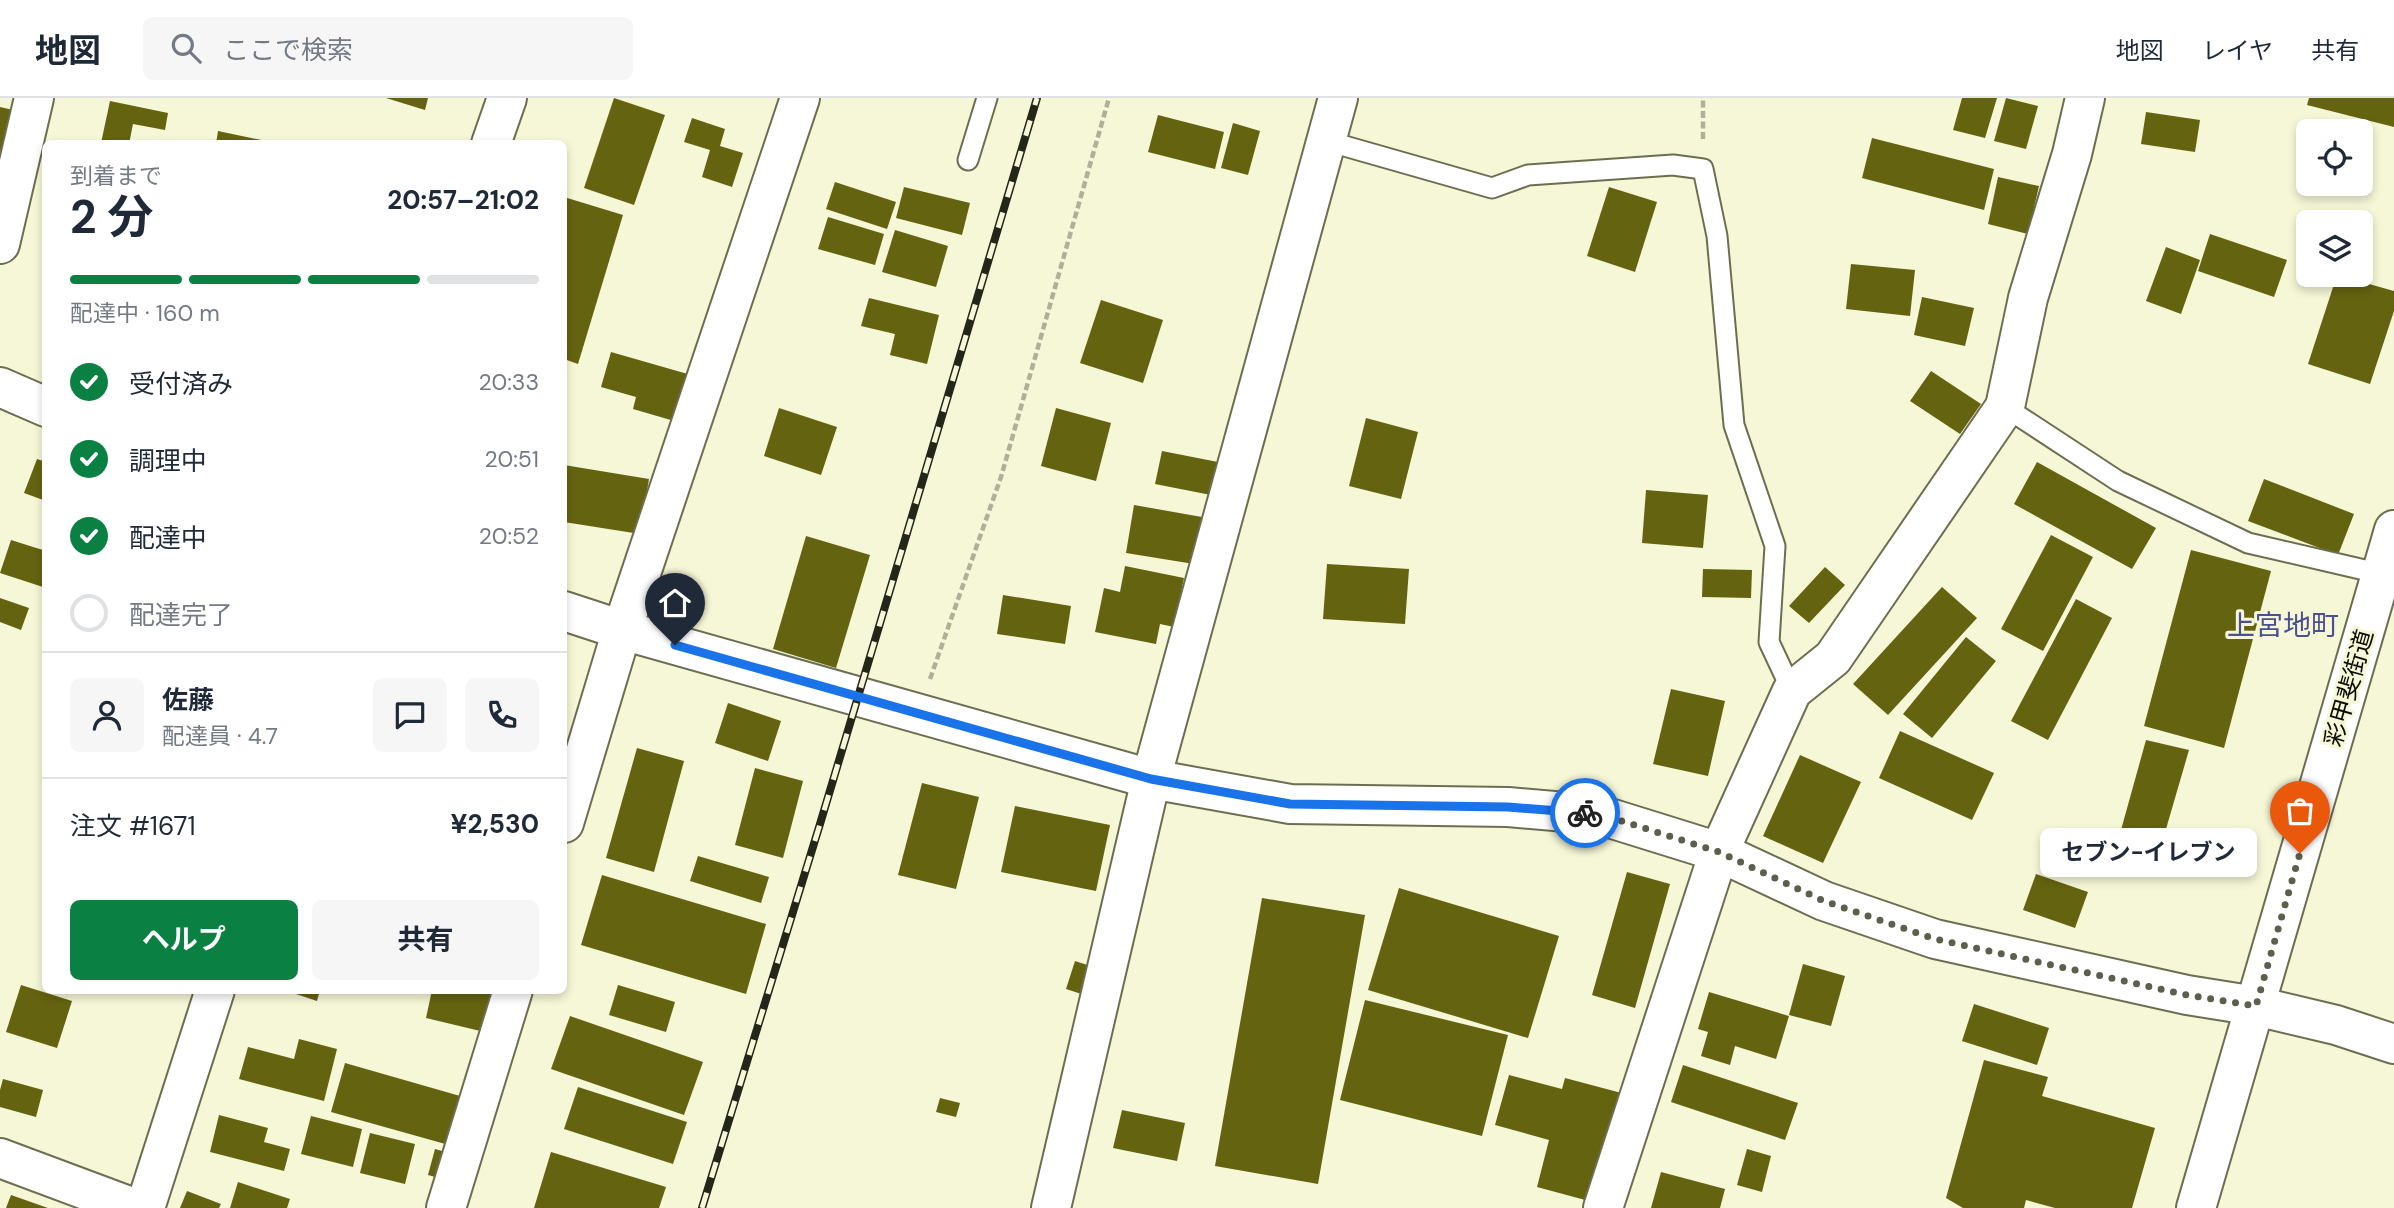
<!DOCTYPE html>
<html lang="ja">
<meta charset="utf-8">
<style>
:root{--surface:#fff;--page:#f6f6f7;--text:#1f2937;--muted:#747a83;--line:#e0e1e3;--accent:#0b8043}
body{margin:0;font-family:"DM Sans","Noto Sans JP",sans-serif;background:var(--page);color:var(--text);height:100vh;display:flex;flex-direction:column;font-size:26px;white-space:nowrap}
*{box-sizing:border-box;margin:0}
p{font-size:23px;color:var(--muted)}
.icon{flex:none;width:38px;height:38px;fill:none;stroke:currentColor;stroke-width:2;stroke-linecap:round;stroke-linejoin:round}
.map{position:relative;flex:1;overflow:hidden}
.side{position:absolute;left:42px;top:42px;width:525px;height:854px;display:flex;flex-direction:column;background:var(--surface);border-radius:10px;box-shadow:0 4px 10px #0003}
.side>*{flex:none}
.controls{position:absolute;left:2296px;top:21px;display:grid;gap:14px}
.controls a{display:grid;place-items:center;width:77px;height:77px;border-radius:10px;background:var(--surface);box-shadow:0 4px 10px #0003;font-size:35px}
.pin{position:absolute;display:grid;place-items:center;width:60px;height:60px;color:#fff;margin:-72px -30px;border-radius:50% 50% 50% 0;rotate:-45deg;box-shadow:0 0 7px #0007}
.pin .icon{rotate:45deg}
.courier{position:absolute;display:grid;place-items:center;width:70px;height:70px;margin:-35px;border:5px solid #1a73e8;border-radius:50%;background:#fff;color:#222;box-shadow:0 2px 9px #0007}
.bubble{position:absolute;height:49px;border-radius:10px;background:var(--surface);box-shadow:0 4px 10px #0003;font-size:23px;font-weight:700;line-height:49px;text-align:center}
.overview em{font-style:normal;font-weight:700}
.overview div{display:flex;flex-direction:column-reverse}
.overview{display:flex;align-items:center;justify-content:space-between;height:119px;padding:0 28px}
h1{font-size:46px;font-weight:700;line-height:52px}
.bar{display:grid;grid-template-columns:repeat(4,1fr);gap:10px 7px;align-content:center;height:84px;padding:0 28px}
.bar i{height:9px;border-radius:5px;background:var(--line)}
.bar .on{background:var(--accent)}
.bar p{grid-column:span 4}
.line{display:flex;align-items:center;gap:18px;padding:0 28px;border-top:2px solid var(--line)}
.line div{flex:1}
.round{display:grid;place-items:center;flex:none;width:74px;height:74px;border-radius:10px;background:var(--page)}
ol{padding:0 28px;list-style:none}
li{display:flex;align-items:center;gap:21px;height:77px}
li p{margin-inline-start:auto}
li .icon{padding:7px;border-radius:50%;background:var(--accent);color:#fff;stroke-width:4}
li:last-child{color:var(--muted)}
li i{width:38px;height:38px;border:4px solid var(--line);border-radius:50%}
.button{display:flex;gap:14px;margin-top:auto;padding:14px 28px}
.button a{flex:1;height:80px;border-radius:10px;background:var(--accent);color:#fff;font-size:28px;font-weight:700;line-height:80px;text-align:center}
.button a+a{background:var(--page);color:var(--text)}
header{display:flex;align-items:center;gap:42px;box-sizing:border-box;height:98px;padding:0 35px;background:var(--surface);border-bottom:2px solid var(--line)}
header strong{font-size:33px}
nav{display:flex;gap:38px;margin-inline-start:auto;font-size:24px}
.search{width:490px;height:63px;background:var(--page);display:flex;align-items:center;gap:18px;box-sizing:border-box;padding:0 24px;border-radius:10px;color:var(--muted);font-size:26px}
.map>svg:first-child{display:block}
.building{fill:#646310}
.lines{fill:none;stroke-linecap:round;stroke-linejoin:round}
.lane-casing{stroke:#6d6e51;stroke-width:23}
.street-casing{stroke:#6d6e51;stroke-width:42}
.secondary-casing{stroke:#6d6e51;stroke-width:42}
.highway-casing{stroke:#6d6e51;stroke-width:42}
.path{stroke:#afb097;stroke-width:4.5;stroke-dasharray:7 3.5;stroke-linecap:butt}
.lane{stroke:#fff;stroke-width:19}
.street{stroke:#fff;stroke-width:38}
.secondary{stroke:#fff;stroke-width:38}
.highway{stroke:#fff;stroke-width:38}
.rail-casing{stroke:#25261a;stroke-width:8}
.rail{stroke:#f6f7d7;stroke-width:5;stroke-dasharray:16;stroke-linecap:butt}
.done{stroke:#5e5e4d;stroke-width:7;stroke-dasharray:0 12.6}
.route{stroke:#1a73e8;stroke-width:9}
.labels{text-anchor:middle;stroke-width:6;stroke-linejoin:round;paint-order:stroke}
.street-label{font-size:24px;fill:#0c0c03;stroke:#f6f7d7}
.quarter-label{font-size:28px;fill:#4b508e;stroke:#f6f7d7}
</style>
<header>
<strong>地図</strong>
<div class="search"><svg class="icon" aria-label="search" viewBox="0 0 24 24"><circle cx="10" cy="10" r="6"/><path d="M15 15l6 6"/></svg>ここで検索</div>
<nav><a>地図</a><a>レイヤ</a><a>共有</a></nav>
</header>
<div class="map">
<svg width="2394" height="1110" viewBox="0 0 2394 1110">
<rect width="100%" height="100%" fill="#f6f7d7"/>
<g class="building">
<path d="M386,0H428L425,12Z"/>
<path d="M614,0L665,17L634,107L584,90Z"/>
<path d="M1962,0H1997L1985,40L1953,32Z"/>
<path d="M2006,0L2038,8L2026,51L1994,43Z"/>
<path d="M2309,0H2394V29L2307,7Z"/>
<path d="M110,3L168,15L165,32L133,26L129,46L101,45Z"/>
<path d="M0,9L31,16L0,69Z"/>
<path d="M2146,14L2200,22L2195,54L2141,46Z"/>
<path d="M1158,17L1224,34L1215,71L1148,54Z"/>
<path d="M692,20L725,31L720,48L743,55L732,89L702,79L710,52L684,44Z"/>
<path d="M1233,25L1260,33L1248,77L1221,70Z"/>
<path d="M218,33L271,44V46H216Z"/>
<path d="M1872,40L1994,71L1984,112L1862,80Z"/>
<path d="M1998,79L2039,88L2028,136L1988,126Z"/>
<path d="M835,84L896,104L887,131L826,111Z"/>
<path d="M904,89L970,105L962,137L896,120Z"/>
<path d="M1609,89L1657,104L1635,174L1587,158Z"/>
<path d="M564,99L623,117L578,266L564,261Z"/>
<path d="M828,119L884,136L875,167L818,151Z"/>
<path d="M895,132L948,148L936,189L882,174Z"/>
<path d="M2210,136L2287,162L2274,199L2198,173Z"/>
<path d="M2166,149L2200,162L2181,216L2146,203Z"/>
<path d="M1851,166L1915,172L1910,218L1846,211Z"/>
<path d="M2337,177L2394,193V213L2370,286L2308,266Z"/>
<path d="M1922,199L1974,210L1965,248L1914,237Z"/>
<path d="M869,200L939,217L927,266L890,257L895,236L861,228Z"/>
<path d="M1101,202L1163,222L1143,285L1080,265Z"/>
<path d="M611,254L719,285L705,332L633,311L636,299L601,289Z"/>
<path d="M1931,273L1981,306L1960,336L1910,303Z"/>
<path d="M779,310L837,329L821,377L764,358Z"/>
<path d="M1056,310L1111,325L1096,383L1041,368Z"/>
<path d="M1366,320L1418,334L1401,401L1349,388Z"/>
<path d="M1162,353L1223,365L1216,398L1155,386Z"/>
<path d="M37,361L46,364V403L24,395Z"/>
<path d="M2037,364L2156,430L2132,471L2014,406Z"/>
<path d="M564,367L649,381L640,436L564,424Z"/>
<path d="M2264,381L2354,416L2338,457L2248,423Z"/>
<path d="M1646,392L1708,397L1703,450L1642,445Z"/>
<path d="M1134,407L1202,419L1194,466L1126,455Z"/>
<path d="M2051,437L2093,459L2043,553L2001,531Z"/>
<path d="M806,438L870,457L836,570L773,551Z"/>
<path d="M11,442L46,453V490L0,475Z"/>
<path d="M2191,452L2271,473L2224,650L2144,628Z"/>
<path d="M1327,466L1409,471L1405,526L1323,521Z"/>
<path d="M1125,468L1184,480L1174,529L1160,526L1156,546L1095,534L1104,490L1120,494Z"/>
<path d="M1825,469L1845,487L1809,525L1789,508Z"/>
<path d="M1703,471L1752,472L1751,500L1702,499Z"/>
<path d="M1942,489L1977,520L1888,617L1853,586Z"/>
<path d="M1003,497L1071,508L1065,546L997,536Z"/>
<path d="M0,500L29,510L21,532L0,524Z"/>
<path d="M2076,501L2112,520L2048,642L2011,623Z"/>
<path d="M1966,539L1996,563L1932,640L1903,616Z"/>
<path d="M1671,591L1725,603L1708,678L1653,666Z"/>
<path d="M728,605L781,623L768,663L715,645Z"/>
<path d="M1900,633L1994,675L1972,722L1879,680Z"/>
<path d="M2146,642L2189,652L2157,762L2116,750Z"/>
<path d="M637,650L684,663L654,774L606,760Z"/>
<path d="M1800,657L1861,684L1823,765L1763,738Z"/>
<path d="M755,670L803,683L783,760L735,747Z"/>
<path d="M922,685L979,699L956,791L898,777Z"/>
<path d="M1015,708L1110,727L1096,793L1001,774Z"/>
<path d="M698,758L769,779L761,805L690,783Z"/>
<path d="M1627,774L1670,786L1635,910L1592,897Z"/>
<path d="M2036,776L2088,794L2075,830L2023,812Z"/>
<path d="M602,777L766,826L746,896L581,847Z"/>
<path d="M1399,790L1559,838L1528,940L1368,892Z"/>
<path d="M1262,800L1365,817L1318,1086L1215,1068Z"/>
<path d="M1075,863L1112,875L1103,903L1066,891Z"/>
<path d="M1803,866L1845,878L1831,928L1789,917Z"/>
<path d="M21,887L72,903L57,950L6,934Z"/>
<path d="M618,887L675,904L666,934L609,917Z"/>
<path d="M284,892H320L317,903Z"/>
<path d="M432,892H507L497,937L426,920Z"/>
<path d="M1709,894L1789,918L1776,961L1735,948L1730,967L1701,958L1708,934L1698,931Z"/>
<path d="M1365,902L1508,937L1482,1038L1340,1002Z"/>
<path d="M1974,906L2049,930L2037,967L1962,943Z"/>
<path d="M570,918L703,964L684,1017L551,971Z"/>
<path d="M299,941L337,951L324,1003L239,981L248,949L294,961Z"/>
<path d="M1984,962L2048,979L2042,998L2155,1030L2132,1110H2055L2026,1102L2024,1110H1963L1946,1100Z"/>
<path d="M345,965L495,1008L481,1056L331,1014Z"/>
<path d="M1683,967L1798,1005L1785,1042L1671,1004Z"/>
<path d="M1509,977L1562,991L1565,980L1629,997L1600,1106L1537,1089L1549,1042L1495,1027Z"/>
<path d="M3,981L43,992L36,1019L0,1009V992Z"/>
<path d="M578,989L687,1024L673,1066L564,1031Z"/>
<path d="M940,1000L960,1005L956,1019L936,1014Z"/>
<path d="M1122,1012L1185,1025L1177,1063L1113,1050Z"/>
<path d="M219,1017L268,1030L264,1044L290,1051L284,1073L210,1054Z"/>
<path d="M311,1018L362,1031L353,1069L301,1056Z"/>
<path d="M370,1035L415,1046L405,1086L360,1075Z"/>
<path d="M435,1051L478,1063L471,1089L428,1077Z"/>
<path d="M1747,1051L1771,1058L1762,1094L1737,1087Z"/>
<path d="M551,1054L666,1089L659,1110H534Z"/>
<path d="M1661,1074L1725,1091L1720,1110H1651Z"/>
<path d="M238,1084L290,1101L287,1110H230Z"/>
<path d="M187,1093L221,1106L219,1110H180Z"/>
<path d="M11,1097L48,1110H6Z"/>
</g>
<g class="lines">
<g class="lane-casing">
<g id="lane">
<path d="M1327,43L1492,90L1528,77L1673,67L1703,71L1717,138L1734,327L1775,448L1769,544L1792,593"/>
<path d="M968,62L987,0"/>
<path d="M2005,309L2118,383L2248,445L2382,476"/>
</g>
</g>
<g class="street-casing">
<g id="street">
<path d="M491,46L507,0"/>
<path d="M564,725L622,532L800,0"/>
<path d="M2256,908L2336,927L2394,946"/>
<path d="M0,1060L134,1110"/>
<path d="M145,1110L215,892"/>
<path d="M446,1110L513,892"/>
<path d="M1051,1110L1151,681L1338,0"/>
<path d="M1603,1110L1719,754L1792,593L1833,560L2005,309L2028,200L2072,56L2085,0"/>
</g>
</g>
<g class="secondary-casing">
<g id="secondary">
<path d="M0,289L46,309"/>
<path d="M564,513L622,532L1151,681L1290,706L1508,709L1600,717L1719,754L1824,803L1935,841L2187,897L2256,908"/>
</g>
</g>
<g class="highway-casing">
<g id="highway">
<path d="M0,146L34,0"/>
<path d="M2196,1110L2394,432"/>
</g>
</g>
<g class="path">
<path d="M1703,41V0"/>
<path d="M930,581L1001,379L1109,0"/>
</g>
<use href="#lane" class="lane"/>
<use href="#street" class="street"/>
<use href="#secondary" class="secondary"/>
<use href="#highway" class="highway"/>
<g class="rail-casing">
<path id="rail" d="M702,1110L820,726L1037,0"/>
</g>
<use href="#rail" class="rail"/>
</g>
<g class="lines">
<path class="done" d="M1585,715L1600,716L1719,754L1824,803L1935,841L2187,897L2256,908L2300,755"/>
<path class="route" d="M675,547L1151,681L1290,706L1508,709L1585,715"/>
</g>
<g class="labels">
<g class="street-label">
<text transform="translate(2349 590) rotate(-74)" y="8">彩甲斐街道</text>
</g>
<g class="quarter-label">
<text x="2283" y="537">上宮地町</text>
</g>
</g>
</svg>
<div class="controls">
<a><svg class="icon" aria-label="locate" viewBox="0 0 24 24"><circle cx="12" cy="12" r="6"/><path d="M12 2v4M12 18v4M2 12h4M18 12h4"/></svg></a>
<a><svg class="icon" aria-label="layers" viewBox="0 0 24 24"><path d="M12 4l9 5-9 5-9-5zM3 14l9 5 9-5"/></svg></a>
</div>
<div class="pin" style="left:2300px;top:755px;background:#ea580c"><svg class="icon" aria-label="bag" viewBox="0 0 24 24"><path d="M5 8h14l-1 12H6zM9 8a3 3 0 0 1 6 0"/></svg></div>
<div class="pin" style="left:675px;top:547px;background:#1f2937"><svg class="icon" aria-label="home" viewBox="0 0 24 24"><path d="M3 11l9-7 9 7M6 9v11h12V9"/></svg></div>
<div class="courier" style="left:1585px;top:715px"><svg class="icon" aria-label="bike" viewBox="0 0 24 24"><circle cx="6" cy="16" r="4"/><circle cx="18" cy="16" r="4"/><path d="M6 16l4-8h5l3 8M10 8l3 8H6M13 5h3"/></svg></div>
<div class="bubble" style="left:2040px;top:730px;width:217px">セブン-イレブン</div>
<section class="side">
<div class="overview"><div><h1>2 分</h1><p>到着まで</p></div><em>20:57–21:02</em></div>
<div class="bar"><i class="on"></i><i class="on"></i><i class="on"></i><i></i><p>配達中 · 160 m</p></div>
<ol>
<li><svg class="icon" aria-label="check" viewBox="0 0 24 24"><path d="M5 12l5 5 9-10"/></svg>受付済み<p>20:33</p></li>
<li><svg class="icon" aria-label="check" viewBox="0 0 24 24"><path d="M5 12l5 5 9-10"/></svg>調理中<p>20:51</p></li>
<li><svg class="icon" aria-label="check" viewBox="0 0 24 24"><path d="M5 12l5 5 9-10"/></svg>配達中<p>20:52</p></li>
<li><i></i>配達完了</li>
</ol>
<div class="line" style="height:126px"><a class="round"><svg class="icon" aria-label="person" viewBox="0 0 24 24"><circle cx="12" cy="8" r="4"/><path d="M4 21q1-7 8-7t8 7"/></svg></a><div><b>佐藤</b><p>配達員 · 4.7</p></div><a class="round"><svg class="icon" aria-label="chat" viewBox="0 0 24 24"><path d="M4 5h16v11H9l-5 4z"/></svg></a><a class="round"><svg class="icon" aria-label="phone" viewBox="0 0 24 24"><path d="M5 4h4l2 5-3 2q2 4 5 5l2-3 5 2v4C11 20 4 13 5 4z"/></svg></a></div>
<div class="line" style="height:91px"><div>注文 #1671</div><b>¥2,530</b></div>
<div class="button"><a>ヘルプ</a><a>共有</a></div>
</section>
</div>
